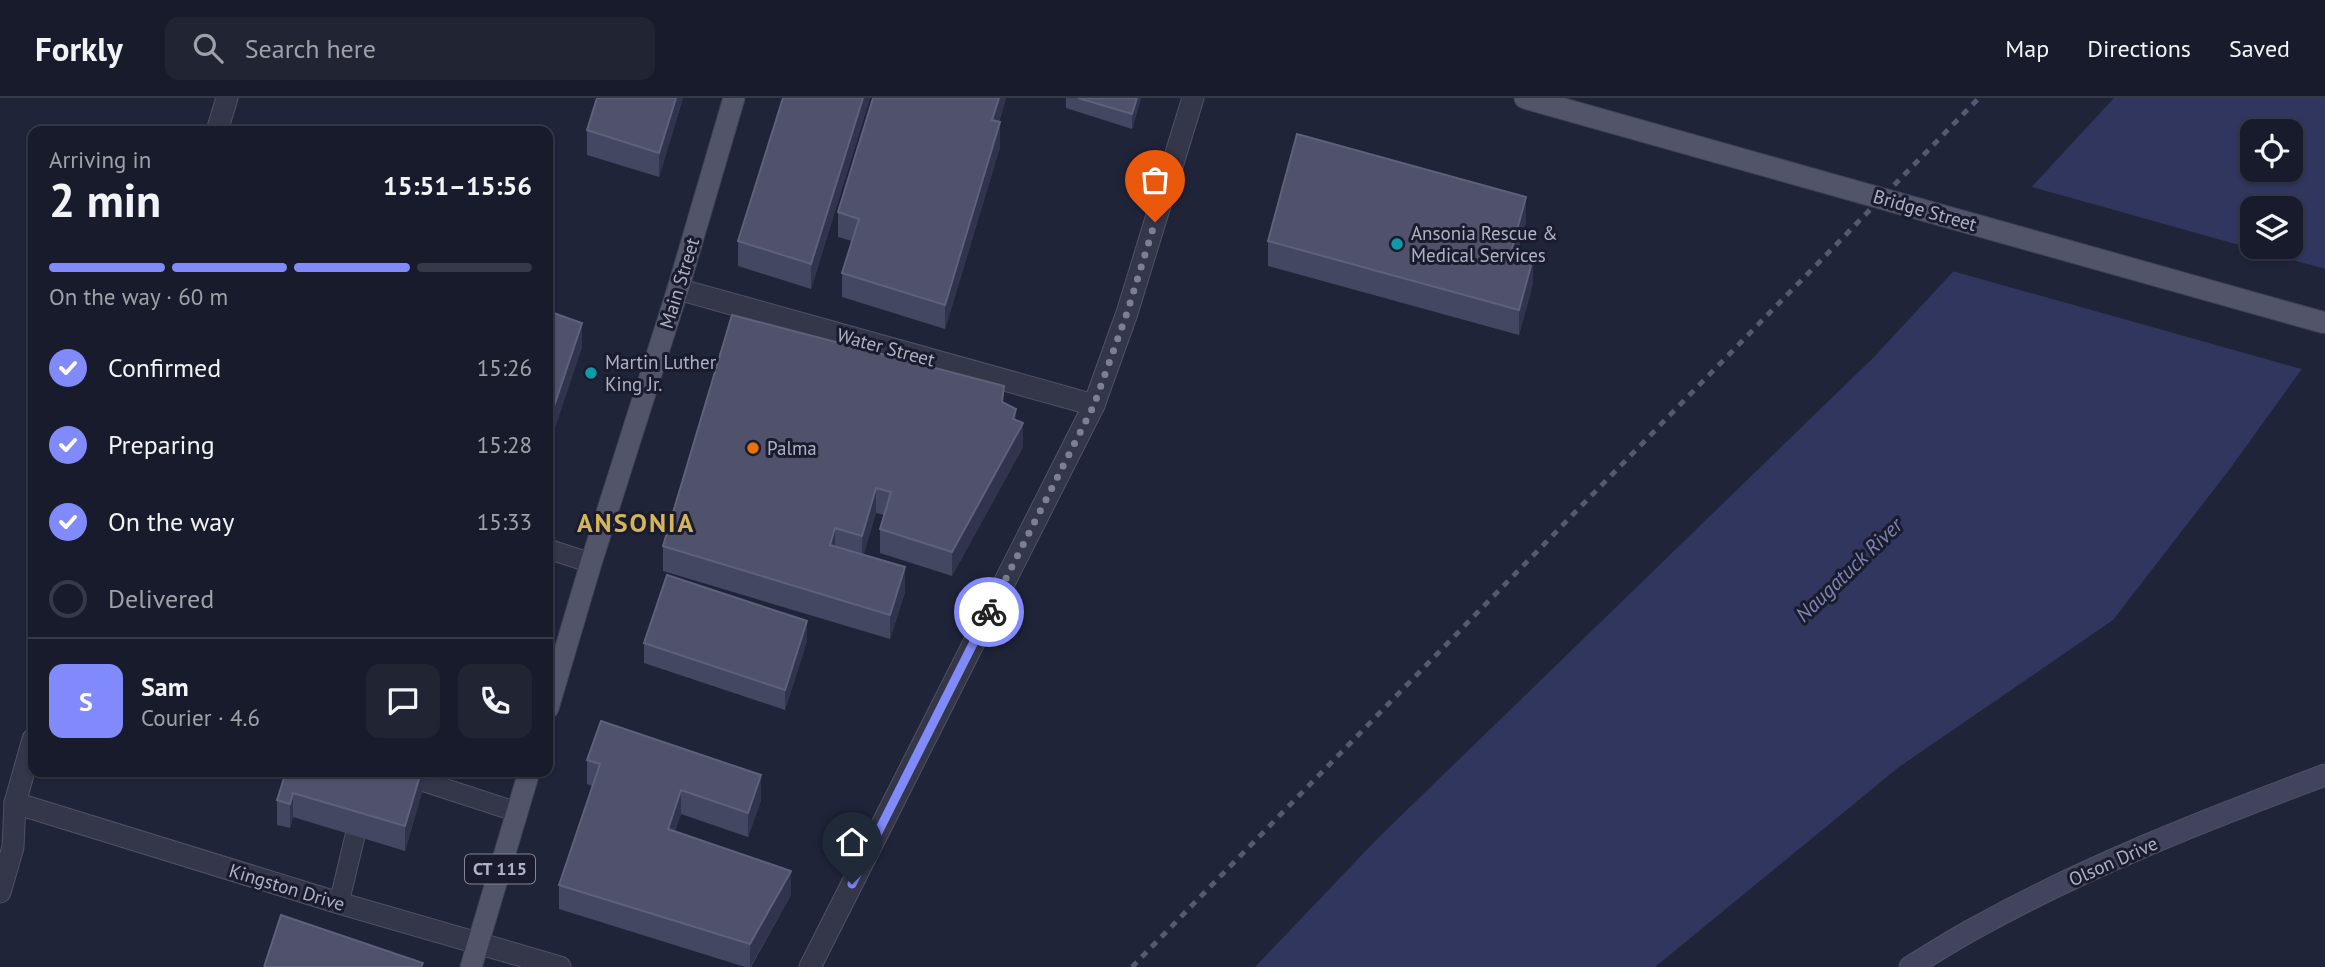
<!DOCTYPE html>
<meta charset="utf-8">
<style>
:root{--surface:#181b2b;--page:#212433;--text:#f1f3f6;--muted:#9fa1a9;--line:#363947;--accent:#808afa}
body{margin:0;font-family:"PT Sans",sans-serif;background:var(--page);color:var(--text);height:100vh;display:flex;flex-direction:column;font-size:26px;white-space:nowrap}
*{box-sizing:border-box;margin:0}
p{font-size:23px;color:var(--muted)}
.icon{flex:none;width:38px;height:38px;fill:none;stroke:currentColor;stroke-width:2;stroke-linecap:round;stroke-linejoin:round}
.map{position:relative;flex:1;overflow:hidden}
.side{position:absolute;left:28px;top:28px;width:525px;height:651px;display:flex;flex-direction:column;background:var(--surface);border-radius:14px;box-shadow:0 2px 5px #0004,0 0 0 2px var(--line)}
.side>*{flex:none}
.fabs{position:absolute;left:2240px;top:21px;display:grid;gap:14px}
.fabs a{display:grid;place-items:center;width:63px;height:63px;border-radius:14px;background:var(--surface);box-shadow:0 2px 5px #0004,0 0 0 2px var(--line);font-size:35px}
.pin{position:absolute;display:grid;place-items:center;width:60px;height:60px;color:#fff;margin:-72px -30px;border-radius:50% 50% 50% 0;rotate:-45deg;box-shadow:0 0 7px #0007}
.pin .icon{rotate:45deg}
.courier{position:absolute;display:grid;place-items:center;width:70px;height:70px;margin:-35px;border:5px solid #808afa;border-radius:50%;background:#fff;color:#222;box-shadow:0 2px 9px #0007}
.head em{font-style:normal;font-weight:600}
.head div{display:flex;flex-direction:column-reverse}
.head{display:flex;align-items:center;justify-content:space-between;height:119px;padding:0 21px}
h1{font-size:46px;font-weight:600;line-height:52px}
.bar{display:grid;grid-template-columns:repeat(4,1fr);gap:10px 7px;align-content:center;height:84px;padding:0 21px}
.bar i{height:9px;border-radius:5px;background:var(--line)}
.bar .active{background:var(--accent)}
.bar p{grid-column:span 4}
.line{display:flex;align-items:center;gap:18px;padding:0 21px;border-top:2px solid var(--line)}
.line div{flex:1}
.round{display:grid;place-items:center;flex:none;width:74px;height:74px;border-radius:14px;background:var(--page)}
ol{padding:0 21px;list-style:none}
li{display:flex;align-items:center;gap:21px;height:77px}
li p{margin-inline-start:auto}
li .icon{padding:7px;border-radius:50%;background:var(--accent);color:#fff;stroke-width:4}
li:last-child{color:var(--muted)}
li i{width:38px;height:38px;border:4px solid var(--line);border-radius:50%}
header{display:flex;align-items:center;gap:42px;box-sizing:border-box;height:98px;padding:0 35px;background:var(--surface);border-bottom:2px solid var(--line)}
header strong{font-size:33px}
nav{display:flex;gap:38px;margin-inline-start:auto;font-size:24px}
.search{width:490px;height:63px;background:var(--page);display:flex;align-items:center;gap:18px;box-sizing:border-box;padding:0 24px;border-radius:14px;color:var(--muted);font-size:26px}
.map>svg:first-child{display:block}
.water{fill:#30365d;fill-rule:evenodd}
.pier{fill:#202439}
.lines{fill:none;stroke-linecap:round;stroke-linejoin:round}
.lane-casing{stroke:#4f5164;stroke-width:21}
.street-casing{stroke:#4f5164;stroke-width:23}
.secondary-casing{stroke:#4f5164;stroke-width:23}
.primary-casing{stroke:#3d4053;stroke-width:23}
.lane{stroke:#343749;stroke-width:19}
.street{stroke:#343749;stroke-width:21}
.secondary{stroke:#42445d;stroke-width:21}
.primary{stroke:#52556a;stroke-width:21}
.rail{stroke:#565971;stroke-width:5;stroke-dasharray:7 7;stroke-linecap:butt}
.primary-bridge-casing{stroke:#3d4053;stroke-width:23;stroke-linecap:butt}
.primary-bridge{stroke:#52556a;stroke-width:21}
.wall{fill:#444761}
.shaded-wall{fill:#31344c}
.building{fill:#50526c;stroke:#5e617a;stroke-width:2}
.done{stroke:#7d8095;stroke-width:7;stroke-dasharray:0 12.6}
.route{stroke:#808afa;stroke-width:9}
.culture-dot{fill:#0f9aa8;stroke:#1a1c2e;stroke-width:2.5}
.food-dot{fill:#e8710a;stroke:#1a1c2e;stroke-width:2.5}
.labels{text-anchor:middle;stroke-width:6;stroke-linejoin:round;paint-order:stroke}
.shield{fill:#1a1c2e;stroke:#828498;stroke-width:2}
.shield-label{font-size:18px;font-weight:bold;fill:#afb1c6}
.street-label{font-size:19px;fill:#afb1c6;stroke:#1a1c2e}
.poi-label{font-size:19px;fill:#afb1c6;stroke:#1a1c2e;text-anchor:start}
.water-label{font-size:21px;font-style:italic;fill:#7e85b3;stroke:#1a1c2e}
.district-label{font-size:26px;font-weight:bold;letter-spacing:2px;fill:#d5b55a;stroke:#1a1c2e}
</style>
<header>
<strong>Forkly</strong>
<div class="search"><svg class="icon" aria-label="search" viewBox="0 0 24 24"><circle cx="10" cy="10" r="6"/><path d="M15 15l6 6"/></svg>Search here</div>
<nav><a>Map</a><a>Directions</a><a>Saved</a></nav>
</header>
<div class="map">
<svg width="2325" height="869" viewBox="0 0 2325 869">
<rect width="100%" height="100%" fill="#202439"/>
<path class="water" d="M2114,0H2325V239L2229,372L2113,522L1899,669L1655,869H1255L1378,740L1874,259ZM2252,33H2291V72H2252ZM2252,110H2291V149H2252Z"/>
<path class="pier" d="M2028,88L2325,171V245L2305,272L1949,172Z"/>
<g class="lines">
<g class="lane-casing">
<g id="lane">
<path d="M548,451L591,465"/>
<path d="M425,684L517,714"/>
<path d="M339,805L355,738"/>
</g>
</g>
<g class="street-casing">
<g id="street">
<path d="M217,33L227,0"/>
<path d="M678,191L1094,307"/>
<path d="M15,705L339,805L560,869"/>
<path d="M0,794L13,749L15,705L33,641"/>
<path d="M810,869L1094,307L1127,215L1193,0"/>
</g>
</g>
<g class="secondary-casing">
<path id="secondary" d="M1910,869C1933,855 1956,840 1979,828C2089,767 2208,721 2325,677"/>
</g>
<g class="primary-casing">
<g id="primary">
<path d="M1525,0L1823,84"/>
<path d="M548,610L591,465L678,191L734,0"/>
<path d="M471,869L529,674"/>
</g>
</g>
<use href="#lane" class="lane"/>
<use href="#street" class="street"/>
<use href="#secondary" class="secondary"/>
<use href="#primary" class="primary"/>
<path class="rail" d="M1132,869L1979,0"/>
<g class="primary-bridge-casing">
<path id="primary-bridge" d="M1823,84L2325,225"/>
</g>
<use href="#primary-bridge" class="primary-bridge"/>
</g>
<g class="wall">
<path d="M597,0H683L659,79L587,57V32Z"/>
<path d="M783,0H870L811,191L738,168V143Z"/>
<path d="M1006,0L999,24L1000,49L945,231L842,199V175L852,143L838,139V114Z"/>
<path d="M1066,0H1141L1132,31L1066,10Z"/>
<path d="M1526,124L1517,156L1533,185L1519,237L1268,168V143Z"/>
<path d="M548,213L582,249L550,344L551,364L548,373Z"/>
<path d="M1004,305L1023,349L952,478L880,455V431L884,417L876,415L863,457L905,494L890,541L663,473V448Z"/>
<path d="M807,543L785,612L644,565V545Z"/>
<path d="M587,662L761,702L748,739L681,716L675,733L791,797L751,869H745L559,811V787L592,688L587,686Z"/>
<path d="M286,674H428L405,753L293,719L290,730L277,727V702Z"/>
</g>
<g class="shaded-wall">
<path d="M676,0H683L659,79V55Z"/>
<path d="M863,0H870L811,191V166Z"/>
<path d="M999,0H1006L992,46V22Z"/>
<path d="M1137,0H1141L1132,31V16Z"/>
<path d="M1000,24V49L945,231V207Z"/>
<path d="M1526,99V124L1511,179V154Z"/>
<path d="M1533,160V185L1519,237V212Z"/>
<path d="M582,225V249L550,345V320Z"/>
<path d="M1016,311V336L1023,325V349L952,478V454L1013,321Z"/>
<path d="M551,344V364L548,373V353Z"/>
<path d="M876,390V415L862,463V438Z"/>
<path d="M835,430V454L830,447Z"/>
<path d="M905,469V494L890,541V517Z"/>
<path d="M807,523V543L785,612V592Z"/>
<path d="M421,674H428L405,753V728Z"/>
<path d="M761,677V702L748,739V715Z"/>
<path d="M681,692V716L668,755V731Z"/>
<path d="M293,695V719L290,730V706Z"/>
<path d="M791,773V797L750,869V846Z"/>
</g>
<g class="building">
<path d="M597,0H676L659,55L587,32Z"/>
<path d="M783,0H863L811,166L738,143Z"/>
<path d="M873,0H999L992,22L1000,24L945,207L842,175L859,121L838,114Z"/>
<path d="M1078,0H1137L1132,16Z"/>
<path d="M1297,36L1526,99L1511,154L1533,160L1519,212L1268,143Z"/>
<path d="M548,213L582,225L550,320H548Z"/>
<path d="M732,217L1004,288L1002,304L1016,311L1013,321L1023,325L952,454L880,431L891,394L876,390L862,438L835,430L830,447L905,469L890,517L663,448Z"/>
<path d="M667,477L807,523L785,592L644,545Z"/>
<path d="M601,623L761,677L748,715L681,692L668,731L791,773L750,846L559,787L600,666L587,662Z"/>
<path d="M286,674H421L405,728L293,695L290,706L277,702Z"/>
<path d="M281,817L423,865L421,869H264Z"/>
</g>
<g class="lines">
<path class="done" d="M989,514L1094,307L1127,215L1155,124"/>
<path class="route" d="M852,786L989,514"/>
</g>
<g class="culture-dot">
<circle cx="1397" cy="146" r="7"/>
<circle cx="591" cy="275" r="7"/>
</g>
<circle class="food-dot" cx="753" cy="350" r="7"/>
<g class="labels">
<rect class="shield" x="465" y="756.5" width="70" height="29" rx="5"/>
<g class="shield-label">
<text x="500" y="777">CT 115</text>
</g>
<g class="street-label">
<text transform="translate(1925 112) rotate(16)" y="7">Bridge Street</text>
<text transform="translate(679 185) rotate(-73)" y="7">Main Street</text>
<text transform="translate(886 249) rotate(15)" y="7">Water Street</text>
<text transform="translate(2113 763) rotate(-24)" y="7">Olson Drive</text>
<text transform="translate(287 789) rotate(17)" y="7">Kingston Drive</text>
</g>
<g class="poi-label">
<text x="1411" y="142">Ansonia Rescue &amp;<tspan x="1411" dy="22">Medical Services</tspan></text>
<text x="605" y="271">Martin Luther<tspan x="605" dy="22">King Jr.</tspan></text>
<text x="767" y="357">Palma</text>
</g>
<g class="water-label">
<text transform="translate(1849 472) rotate(-44)" y="7">Naugatuck River</text>
</g>
<g class="district-label">
<text x="636" y="434">ANSONIA</text>
</g>
</g>
</svg>
<div class="fabs">
<a><svg class="icon" aria-label="locate" viewBox="0 0 24 24"><circle cx="12" cy="12" r="6"/><path d="M12 2v4M12 18v4M2 12h4M18 12h4"/></svg></a>
<a><svg class="icon" aria-label="layers" viewBox="0 0 24 24"><path d="M12 4l9 5-9 5-9-5zM3 14l9 5 9-5"/></svg></a>
</div>
<div class="pin" style="left:1155px;top:124px;background:#ea580c"><svg class="icon" aria-label="bag" viewBox="0 0 24 24"><path d="M5 8h14l-1 12H6zM9 8a3 3 0 0 1 6 0"/></svg></div>
<div class="pin" style="left:852px;top:786px;background:#1f2937"><svg class="icon" aria-label="home" viewBox="0 0 24 24"><path d="M3 11l9-7 9 7M6 9v11h12V9"/></svg></div>
<div class="courier" style="left:989px;top:514px"><svg class="icon" aria-label="bike" viewBox="0 0 24 24"><circle cx="6" cy="16" r="4"/><circle cx="18" cy="16" r="4"/><path d="M6 16l4-8h5l3 8M10 8l3 8H6M13 5h3"/></svg></div>
<section class="side">
<div class="head"><div><h1>2 min</h1><p>Arriving in</p></div><em>15:51–15:56</em></div>
<div class="bar"><i class="active"></i><i class="active"></i><i class="active"></i><i></i><p>On the way · 60 m</p></div>
<ol>
<li><svg class="icon" aria-label="check" viewBox="0 0 24 24"><path d="M5 12l5 5 9-10"/></svg>Confirmed<p>15:26</p></li>
<li><svg class="icon" aria-label="check" viewBox="0 0 24 24"><path d="M5 12l5 5 9-10"/></svg>Preparing<p>15:28</p></li>
<li><svg class="icon" aria-label="check" viewBox="0 0 24 24"><path d="M5 12l5 5 9-10"/></svg>On the way<p>15:33</p></li>
<li><i></i>Delivered</li>
</ol>
<div class="line" style="height:126px"><b class="round" style="background:var(--accent);color:#fff">S</b><div><b>Sam</b><p>Courier · 4.6</p></div><a class="round"><svg class="icon" aria-label="chat" viewBox="0 0 24 24"><path d="M4 5h16v11H9l-5 4z"/></svg></a><a class="round"><svg class="icon" aria-label="phone" viewBox="0 0 24 24"><path d="M5 4h4l2 5-3 2q2 4 5 5l2-3 5 2v4C11 20 4 13 5 4z"/></svg></a></div>
</section>
</div>
